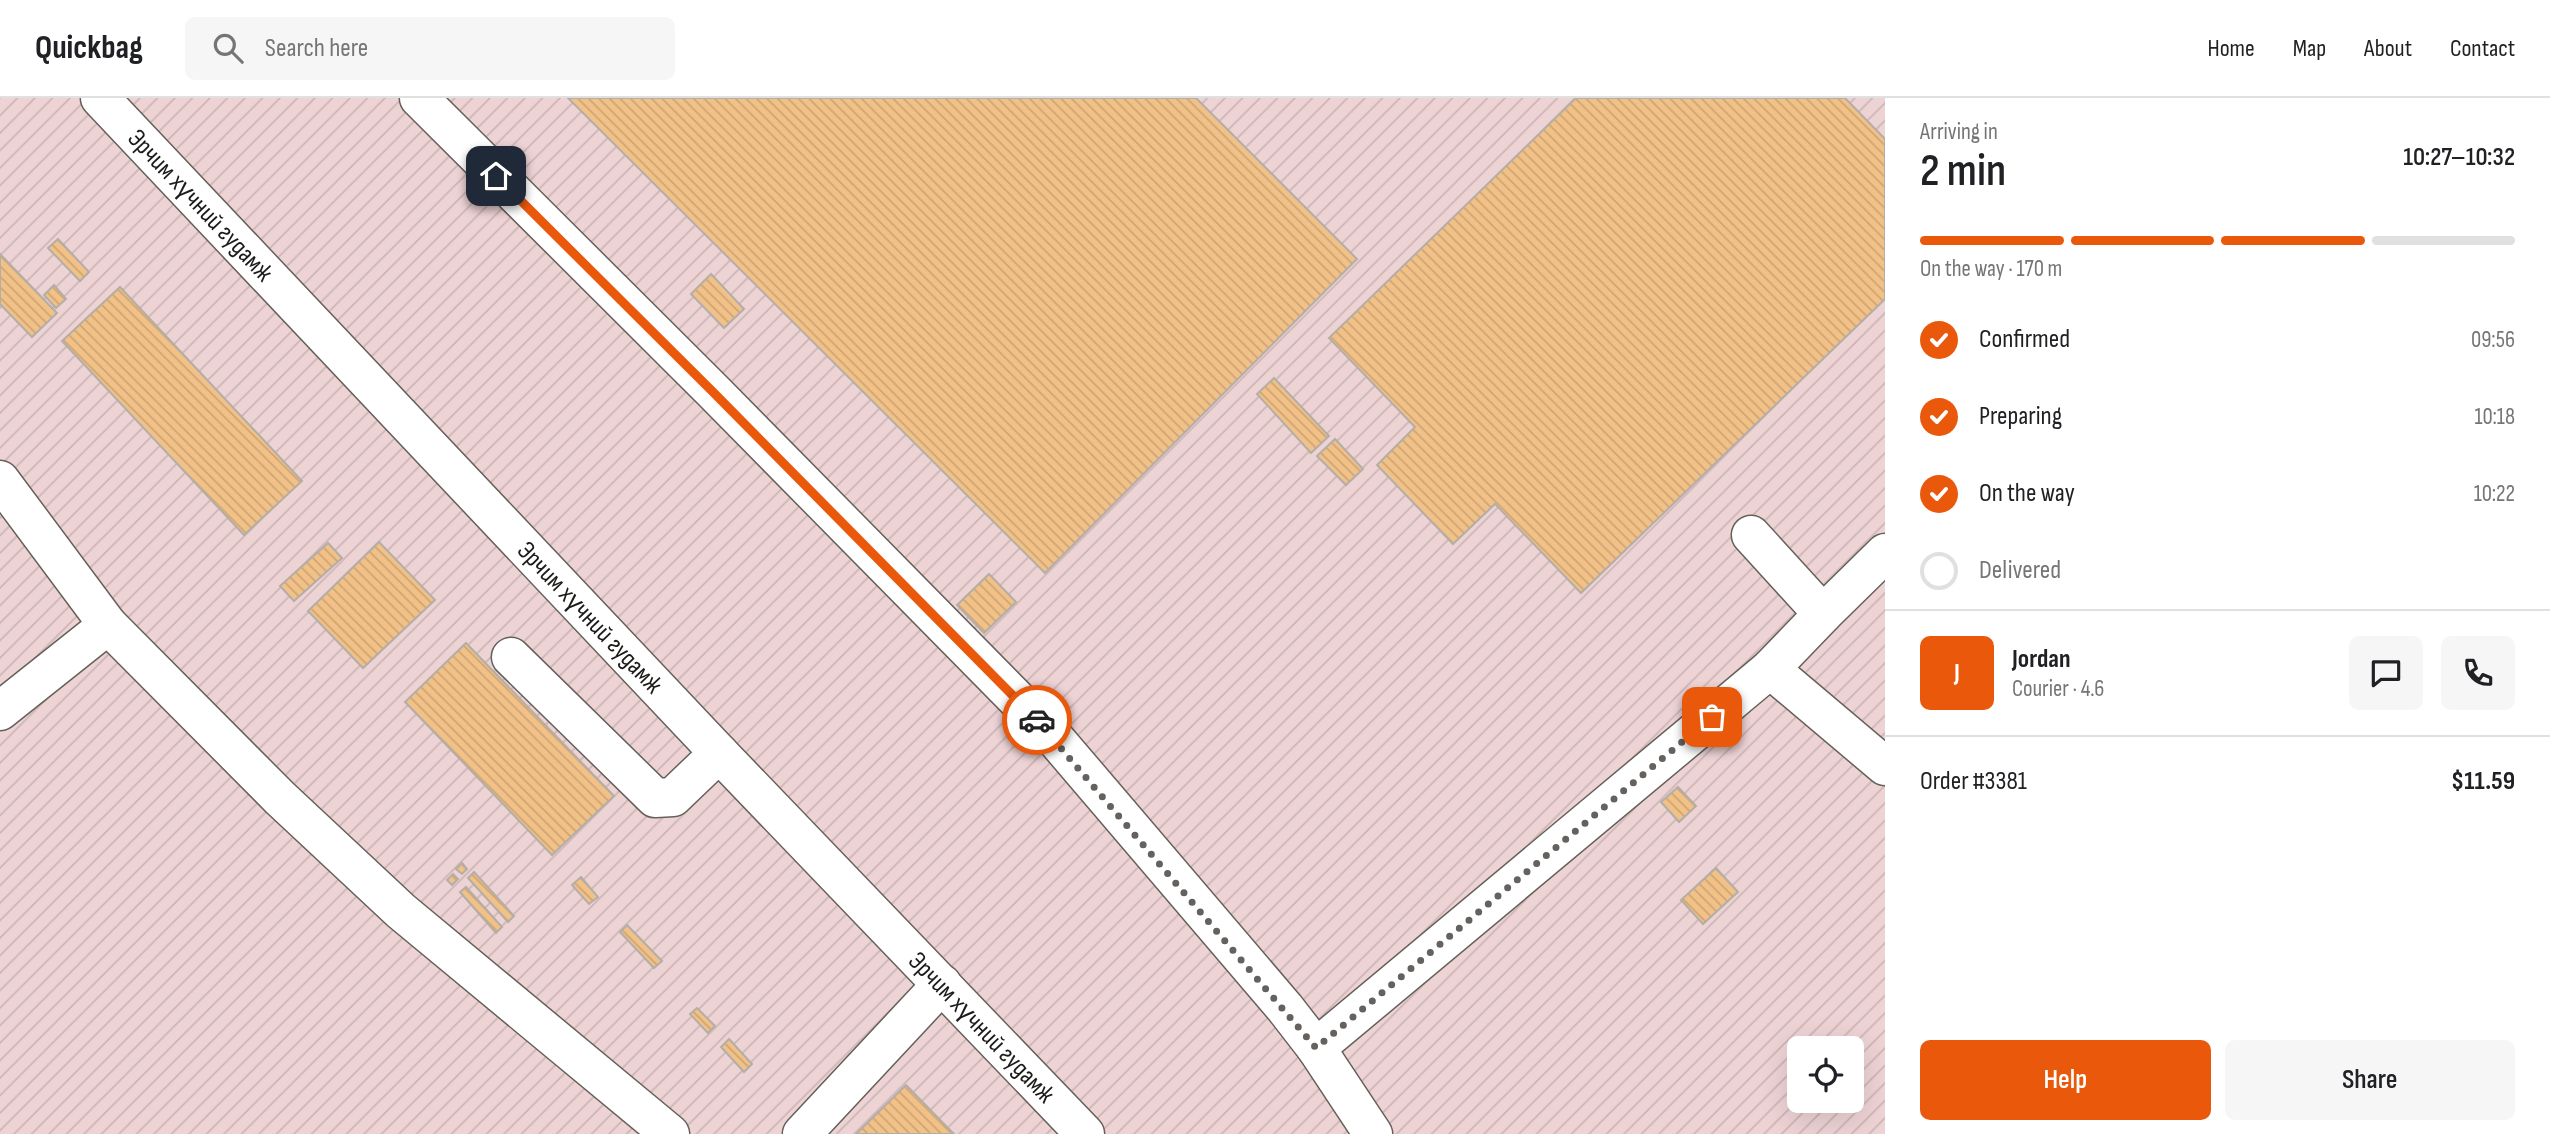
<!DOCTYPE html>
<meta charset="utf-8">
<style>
:root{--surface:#fff;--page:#f6f6f6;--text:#202124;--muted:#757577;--line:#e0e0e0;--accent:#ea580c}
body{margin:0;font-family:"Sofia Sans Condensed",sans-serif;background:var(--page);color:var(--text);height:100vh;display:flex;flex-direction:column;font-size:26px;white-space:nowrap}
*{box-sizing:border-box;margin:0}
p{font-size:23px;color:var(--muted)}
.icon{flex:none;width:38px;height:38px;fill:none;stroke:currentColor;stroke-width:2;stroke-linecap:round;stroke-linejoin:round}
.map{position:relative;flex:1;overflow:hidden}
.side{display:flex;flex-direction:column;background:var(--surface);width:665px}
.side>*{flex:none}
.controls{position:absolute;left:1787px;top:938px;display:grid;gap:14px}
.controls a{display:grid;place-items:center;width:77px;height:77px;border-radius:10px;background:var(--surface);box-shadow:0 7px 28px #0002;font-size:35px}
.pin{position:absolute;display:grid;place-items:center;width:60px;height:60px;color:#fff;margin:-30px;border-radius:14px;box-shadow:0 4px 10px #0006}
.courier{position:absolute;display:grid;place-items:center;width:70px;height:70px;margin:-35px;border:5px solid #ea580c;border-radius:50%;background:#fff;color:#222;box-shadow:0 2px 9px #0007}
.summary em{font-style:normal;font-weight:600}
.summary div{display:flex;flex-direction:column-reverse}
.summary{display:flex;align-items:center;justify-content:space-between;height:119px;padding:0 35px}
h1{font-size:46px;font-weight:600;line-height:52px}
.bar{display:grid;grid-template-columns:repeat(4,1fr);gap:10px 7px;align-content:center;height:84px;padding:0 35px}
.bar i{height:9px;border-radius:5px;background:var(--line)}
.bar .selected{background:var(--accent)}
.bar p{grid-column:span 4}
.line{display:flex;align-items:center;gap:18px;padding:0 35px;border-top:2px solid var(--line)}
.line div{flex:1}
.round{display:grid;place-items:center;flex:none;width:74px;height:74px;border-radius:10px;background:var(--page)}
ol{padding:0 35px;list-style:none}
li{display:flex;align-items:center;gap:21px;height:77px}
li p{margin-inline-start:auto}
li .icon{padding:7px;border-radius:50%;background:var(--accent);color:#fff;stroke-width:4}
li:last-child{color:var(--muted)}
li i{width:38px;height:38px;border:4px solid var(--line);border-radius:50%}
.primary-button{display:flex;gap:14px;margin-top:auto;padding:14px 35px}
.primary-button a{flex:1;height:80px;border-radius:10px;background:var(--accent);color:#fff;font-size:28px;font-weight:600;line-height:80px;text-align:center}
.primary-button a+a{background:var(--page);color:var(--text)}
header{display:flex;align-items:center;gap:42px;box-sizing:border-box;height:98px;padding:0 35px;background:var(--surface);border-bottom:2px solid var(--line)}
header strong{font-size:33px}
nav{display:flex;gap:38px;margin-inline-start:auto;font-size:24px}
.search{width:490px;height:63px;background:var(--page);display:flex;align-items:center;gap:18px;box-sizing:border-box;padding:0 24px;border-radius:10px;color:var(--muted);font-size:26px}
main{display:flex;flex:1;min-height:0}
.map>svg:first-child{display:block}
.industrial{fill:url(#industrial-furrows);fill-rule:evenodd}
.building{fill:url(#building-back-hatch);stroke:#b3aea8;stroke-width:2}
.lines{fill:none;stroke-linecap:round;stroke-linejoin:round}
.minor-casing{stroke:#65605a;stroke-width:41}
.major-casing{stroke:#65605a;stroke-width:41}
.minor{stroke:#fff;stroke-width:38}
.major{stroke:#fff;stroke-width:38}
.done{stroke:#64615e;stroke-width:7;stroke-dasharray:0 12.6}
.route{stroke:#ea580c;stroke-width:9}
.labels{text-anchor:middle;stroke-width:5;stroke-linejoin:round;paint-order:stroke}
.street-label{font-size:26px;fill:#1d1b19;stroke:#e9e3dd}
</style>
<header>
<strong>Quickbag</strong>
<div class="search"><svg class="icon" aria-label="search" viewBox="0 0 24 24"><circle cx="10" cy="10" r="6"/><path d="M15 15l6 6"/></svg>Search here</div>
<nav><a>Home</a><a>Map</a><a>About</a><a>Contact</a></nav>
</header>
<main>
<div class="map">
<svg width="1885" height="1036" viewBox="0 0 1885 1036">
<defs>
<pattern id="industrial-furrows" width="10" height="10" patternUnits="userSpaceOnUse" patternTransform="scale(1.75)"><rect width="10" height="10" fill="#eed3d5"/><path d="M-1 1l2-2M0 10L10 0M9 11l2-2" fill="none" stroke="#ccb5b6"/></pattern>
<pattern id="building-back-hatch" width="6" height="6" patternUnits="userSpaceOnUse" patternTransform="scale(1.75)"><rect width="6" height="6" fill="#f2c187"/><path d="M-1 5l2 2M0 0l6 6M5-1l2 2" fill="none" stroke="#cfa574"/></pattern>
</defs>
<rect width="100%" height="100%" fill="#e9e3dd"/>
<path class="industrial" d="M0,0H1885V1036H0ZM1799,950H1852V1003H1799Z"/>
<g class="building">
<path d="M568,0H1196L1357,161L1045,475Z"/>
<path d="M1576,0H1845L1885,41V201L1581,495L1495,406L1453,446L1377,367L1415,329L1329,240Z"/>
<path d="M58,141L89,174L80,183L48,150Z"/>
<path d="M0,156L57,215L32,239L0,206Z"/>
<path d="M711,176L744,211L724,230L691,196Z"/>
<path d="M54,187L66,201L56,210L44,197Z"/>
<path d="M120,189L302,383L244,437L62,243Z"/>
<path d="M1274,280L1329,338L1311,355L1257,296Z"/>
<path d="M1335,341L1363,371L1346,387L1317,358Z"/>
<path d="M379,444L435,502L363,570L308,513Z"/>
<path d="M328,445L342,460L294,503L280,488Z"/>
<path d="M989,476L1016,504L984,535L957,507Z"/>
<path d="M466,545L614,698L552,757L405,604Z"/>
<path d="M1678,689L1696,708L1679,724L1661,704Z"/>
<path d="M462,765L467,771L462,776L456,771Z"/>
<path d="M1716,770L1738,794L1703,826L1681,802Z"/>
<path d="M474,774L514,818L508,824L468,780Z"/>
<path d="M453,776L458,781L452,787L447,782Z"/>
<path d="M581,779L598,799L589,806L572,787Z"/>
<path d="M466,789L502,829L496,835L460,794Z"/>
<path d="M627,827L662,863L654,870L620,834Z"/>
<path d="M697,910L715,928L708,935L690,916Z"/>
<path d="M729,941L752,966L744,974L721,949Z"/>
<path d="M906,987L954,1036H856Z"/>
</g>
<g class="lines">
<g class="minor-casing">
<g id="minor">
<path d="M419,0L714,294L1052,637L1285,910L1316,950L1373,1036"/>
<path d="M0,382L108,527L280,700L401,813L670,1036"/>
<path d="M1823,516L1885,455"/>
<path d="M511,559L655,700L673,699L719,655"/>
<path d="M1770,571L1885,668"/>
<path d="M0,613L108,527"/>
<path d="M1316,950L1770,571L1823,516L1751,437"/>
<path d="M802,1036L942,886"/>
</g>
</g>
<g class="major-casing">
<g id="major">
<path id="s1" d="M100,0L719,655L1085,1036"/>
</g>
</g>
<use href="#minor" class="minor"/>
<use href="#major" class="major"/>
</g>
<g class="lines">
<path class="done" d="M1037,622L1316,950L1712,619"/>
<path class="route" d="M496,78L713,294L1037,622"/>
</g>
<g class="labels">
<g class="street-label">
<text dy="9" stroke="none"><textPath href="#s1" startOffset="147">Эрчим хүчний гудамж</textPath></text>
<text dy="9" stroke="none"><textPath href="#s1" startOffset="714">Эрчим хүчний гудамж</textPath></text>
<text dy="9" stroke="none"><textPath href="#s1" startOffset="1281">Эрчим хүчний гудамж</textPath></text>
</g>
</g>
</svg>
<div class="controls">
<a><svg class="icon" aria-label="locate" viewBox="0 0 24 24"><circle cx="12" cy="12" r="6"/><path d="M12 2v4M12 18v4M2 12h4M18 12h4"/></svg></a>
</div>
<div class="pin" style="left:1712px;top:619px;background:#ea580c"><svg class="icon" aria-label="bag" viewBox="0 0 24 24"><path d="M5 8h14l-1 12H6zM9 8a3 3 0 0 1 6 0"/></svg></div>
<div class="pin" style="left:496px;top:78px;background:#1f2937"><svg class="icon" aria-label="home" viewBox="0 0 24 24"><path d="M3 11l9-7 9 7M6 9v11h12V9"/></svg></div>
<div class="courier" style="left:1037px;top:622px"><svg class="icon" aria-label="car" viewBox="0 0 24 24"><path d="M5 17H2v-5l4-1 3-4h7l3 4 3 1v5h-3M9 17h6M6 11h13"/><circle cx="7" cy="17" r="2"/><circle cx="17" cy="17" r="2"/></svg></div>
</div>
<section class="side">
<div class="summary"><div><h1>2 min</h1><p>Arriving in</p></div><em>10:27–10:32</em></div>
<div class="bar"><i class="selected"></i><i class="selected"></i><i class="selected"></i><i></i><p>On the way · 170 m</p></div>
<ol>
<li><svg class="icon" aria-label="check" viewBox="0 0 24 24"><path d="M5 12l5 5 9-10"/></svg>Confirmed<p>09:56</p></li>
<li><svg class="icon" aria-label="check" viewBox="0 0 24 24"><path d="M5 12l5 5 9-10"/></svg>Preparing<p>10:18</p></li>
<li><svg class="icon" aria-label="check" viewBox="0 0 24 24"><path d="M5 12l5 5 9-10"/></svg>On the way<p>10:22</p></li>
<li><i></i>Delivered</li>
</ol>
<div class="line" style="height:126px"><b class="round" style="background:var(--accent);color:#fff">J</b><div><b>Jordan</b><p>Courier · 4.6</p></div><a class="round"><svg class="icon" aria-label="chat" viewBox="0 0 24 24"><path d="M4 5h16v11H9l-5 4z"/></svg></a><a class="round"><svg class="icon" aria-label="phone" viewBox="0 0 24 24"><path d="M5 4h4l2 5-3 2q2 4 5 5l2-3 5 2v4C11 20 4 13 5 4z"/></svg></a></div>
<div class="line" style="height:91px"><div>Order #3381</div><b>$11.59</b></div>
<div class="primary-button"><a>Help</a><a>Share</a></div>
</section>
</main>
